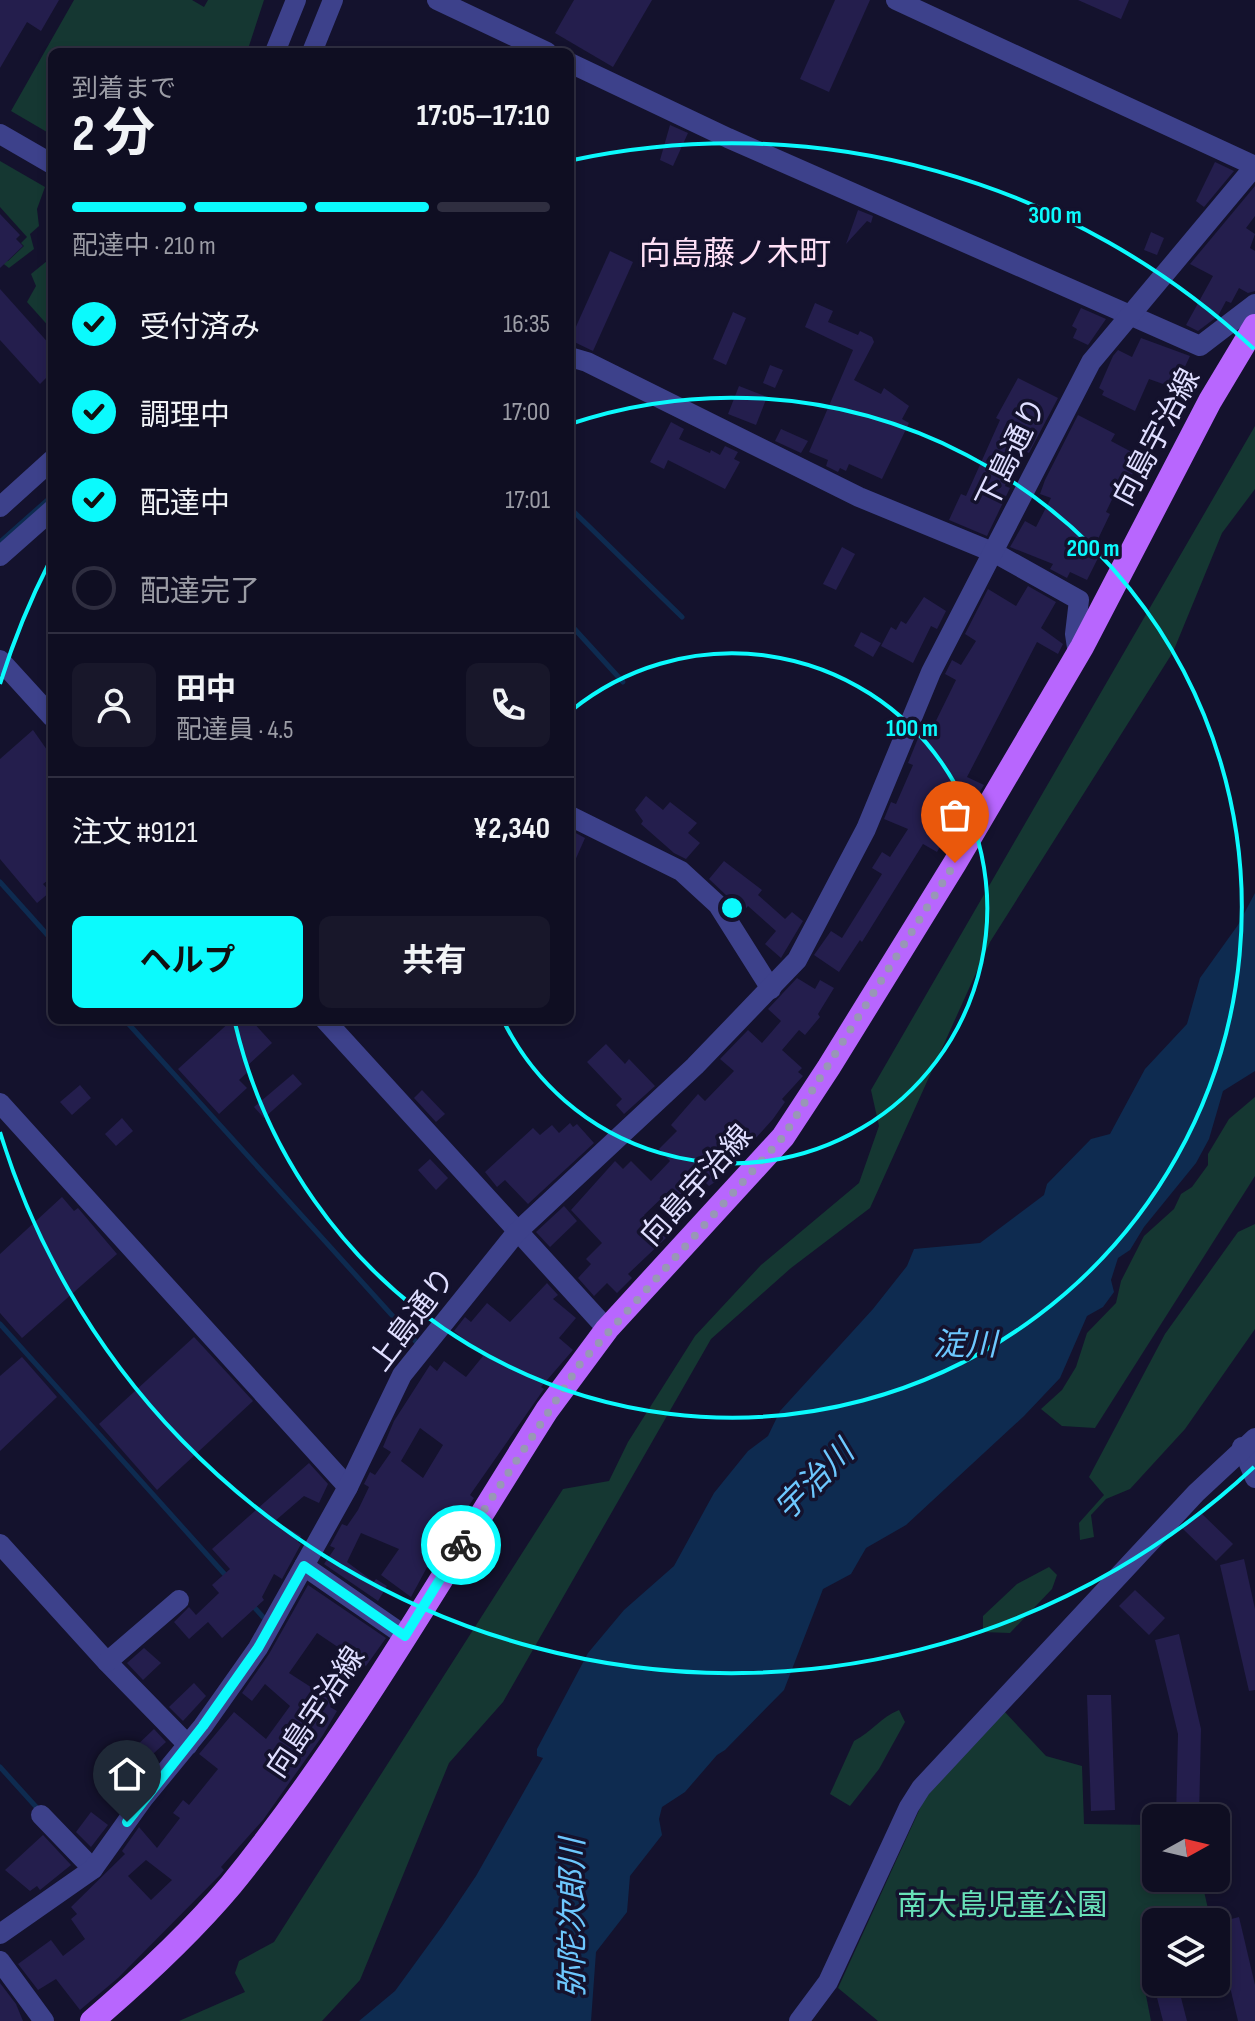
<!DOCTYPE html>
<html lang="ja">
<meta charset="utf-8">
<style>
:root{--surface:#0f0e22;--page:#18172a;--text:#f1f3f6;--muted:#9b9ca5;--line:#2f2e40;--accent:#0bfafd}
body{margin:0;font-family:"Sofia Sans Condensed","Noto Sans JP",sans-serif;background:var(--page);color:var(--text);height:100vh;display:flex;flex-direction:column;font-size:30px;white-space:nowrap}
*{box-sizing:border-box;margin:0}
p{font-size:26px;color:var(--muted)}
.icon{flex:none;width:44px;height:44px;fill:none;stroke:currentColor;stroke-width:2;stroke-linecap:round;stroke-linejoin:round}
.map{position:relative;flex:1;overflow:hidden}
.panel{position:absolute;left:48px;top:48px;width:526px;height:976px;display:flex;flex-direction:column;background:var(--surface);border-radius:12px;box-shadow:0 4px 12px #0003,0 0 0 2px var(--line)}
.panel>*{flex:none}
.needle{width:52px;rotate:82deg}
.buttons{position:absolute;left:1142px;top:1804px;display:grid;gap:16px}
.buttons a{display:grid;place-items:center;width:88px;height:88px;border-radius:12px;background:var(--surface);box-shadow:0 4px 12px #0003,0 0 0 2px var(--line);font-size:40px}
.pin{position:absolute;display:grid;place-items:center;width:68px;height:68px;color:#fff;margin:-82px -34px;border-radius:50% 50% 50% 0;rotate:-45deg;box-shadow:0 0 8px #0007}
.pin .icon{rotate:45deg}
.courier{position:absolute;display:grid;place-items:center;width:80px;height:80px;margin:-40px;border:6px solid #0bfafd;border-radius:50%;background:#fff;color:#222;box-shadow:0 2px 10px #0007}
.head em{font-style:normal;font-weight:700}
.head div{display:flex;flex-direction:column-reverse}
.head{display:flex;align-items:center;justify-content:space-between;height:136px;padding:0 24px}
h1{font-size:52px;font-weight:700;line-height:60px}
.bar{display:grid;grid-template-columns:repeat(4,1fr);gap:12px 8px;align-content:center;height:96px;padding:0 24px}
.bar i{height:10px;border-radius:6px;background:var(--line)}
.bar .active{background:var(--accent)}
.bar p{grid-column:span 4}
.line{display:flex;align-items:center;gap:20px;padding:0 24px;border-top:2px solid var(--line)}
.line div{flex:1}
.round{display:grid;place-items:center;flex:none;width:84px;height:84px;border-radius:12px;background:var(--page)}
ol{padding:0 24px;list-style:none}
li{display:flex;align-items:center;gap:24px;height:88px}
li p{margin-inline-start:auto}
li .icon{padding:8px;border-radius:50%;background:var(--accent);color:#111;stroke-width:4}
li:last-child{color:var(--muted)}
li i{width:44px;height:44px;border:4px solid var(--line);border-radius:50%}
.cta{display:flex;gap:16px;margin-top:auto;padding:16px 24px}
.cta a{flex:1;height:92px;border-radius:12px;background:var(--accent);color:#111;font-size:32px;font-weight:700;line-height:92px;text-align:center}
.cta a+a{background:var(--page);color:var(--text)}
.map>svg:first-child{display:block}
.green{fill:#153732}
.water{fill:#0e2b50}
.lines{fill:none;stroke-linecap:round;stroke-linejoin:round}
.stream{stroke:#0e2b50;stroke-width:5}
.building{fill:#241e4d;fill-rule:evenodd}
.minor{stroke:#3d418b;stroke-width:20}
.major{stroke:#b866fe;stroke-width:24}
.done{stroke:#9897b6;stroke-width:8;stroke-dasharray:0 14.4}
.route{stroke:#0bfafd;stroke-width:10}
.ring{fill:none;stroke:#0bfafd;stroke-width:4}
.labels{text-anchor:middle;stroke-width:7;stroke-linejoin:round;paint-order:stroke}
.street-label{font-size:30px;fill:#dfdeff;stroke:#14122d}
.park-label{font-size:30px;fill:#68e1b8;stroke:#14122d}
.neighbourhood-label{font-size:32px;fill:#ffe0f6;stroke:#14122d}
.water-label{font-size:32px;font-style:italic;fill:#6dc7fe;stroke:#14122d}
.centre{fill:#0bfafd;stroke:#14122d;stroke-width:4}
.ring-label{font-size:24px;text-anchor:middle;font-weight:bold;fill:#0bfafd;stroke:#14122d;stroke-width:7;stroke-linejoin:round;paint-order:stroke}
</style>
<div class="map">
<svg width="1255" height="2021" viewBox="0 0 1255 2021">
<rect width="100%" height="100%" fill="#14122d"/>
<g class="green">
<path d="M74,0H192L204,7L208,0H264L247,52H52V135L11,111Z"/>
<path d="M0,161L45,187L37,209L39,226L30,234L34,249L9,268L1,262L8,261L24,246L21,243L27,237L0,207Z"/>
<path d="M52,257V330L27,302L36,286L31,274Z"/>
<path d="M1255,426V489L1222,533L1173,652L990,942L870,1208L791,1268L711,1339L503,1702L449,1763L360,1980L322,2021H179L245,1992L235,1973L239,1961L274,1942L563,1489L609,1481L628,1442L695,1336L761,1265L859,1183L879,1126L871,1090Z"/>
<path d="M1255,1097V1176L1095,1428L1062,1426L1041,1409L1062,1390L1076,1367L1087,1333L1116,1303L1121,1281L1144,1236L1174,1209L1181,1194L1192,1187L1208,1165V1154L1229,1119Z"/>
<path d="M1255,1224V1329L1185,1429L1130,1489L1106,1499L1091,1515L1094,1537L1080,1540L1079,1523L1104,1495L1089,1477L1165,1334L1238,1232Z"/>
<path d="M1049,1567L1057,1575L1052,1589L1010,1633L983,1632V1616L1017,1584Z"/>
<path d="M899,1710L905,1722L879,1769L850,1806L830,1794L854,1741C872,1732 881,1717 899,1710Z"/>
<path d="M1003,1710L1046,1756L1082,1766L1084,1824L1156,1825V1878H1201L1211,1922H1156V1969L1142,1975L1151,2021H878L838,1988L927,1793Z"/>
</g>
<path class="water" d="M1255,893V1071L1223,1091L1209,1139L1196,1163L1144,1227L1130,1250L1118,1258L1111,1280L1114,1292L1103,1307L1087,1316L1060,1378L1024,1416L906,1525L866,1548L851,1574L823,1589L784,1690L725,1750L717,1755L685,1792L662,1807L659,1819L662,1835L630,1876L627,1912L596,1952L591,2021H359L395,1991L443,1925L476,1876L543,1758L537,1756V1749L588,1653L624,1610L674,1566L714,1493L748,1451L768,1436L780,1411L873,1309L907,1266L914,1249L980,1243L1044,1195L1047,1184L1091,1139L1110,1134L1145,1069L1187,1024L1200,978L1238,925Z"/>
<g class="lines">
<g class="stream">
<path d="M570,508L682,617"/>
<path d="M0,542L52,496"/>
<path d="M570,624L623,682"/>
<path d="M0,882L52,940"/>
<path d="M125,1020L418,1344"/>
<path d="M0,1324L228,1578"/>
<path d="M253,1606L263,1617"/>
<path d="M0,1767L38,1809"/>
</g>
</g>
<g class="building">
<path d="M0,0H59L41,31L27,22L0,68Z"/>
<path d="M574,0H652L613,67L555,33Z"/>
<path d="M835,0H870L829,92L800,79Z"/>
<path d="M1078,0H1129L1121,19Z"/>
<path d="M670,125L688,133L673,166L660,160Z"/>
<path d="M1215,162L1234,171L1204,207L1196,201Z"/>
<path d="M1255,186V216L1246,228L1255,234L1250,248L1255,251V291L1248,293L1239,288L1231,303L1226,301L1218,316L1198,331L1186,325L1213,276L1190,264Z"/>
<path d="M858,210L873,216L871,223L867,221L846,244Z"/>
<path d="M0,214L20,235L16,239L23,246L0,268Z"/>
<path d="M1151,232L1164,238L1157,255L1144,250Z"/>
<path d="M610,251L633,262L593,351L570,340Z"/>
<path d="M0,289L52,347V372L40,384L0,340Z"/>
<path d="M815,303L833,311L828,322L858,335L860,331L872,337L874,342L854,380L881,394L884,388L909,406L902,419L909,423L882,479L849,464L846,471L840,468L838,472L826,466L828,460L809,452L853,350L805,327Z"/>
<path d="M1081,308L1106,319L1088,345L1073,338L1077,329L1072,326Z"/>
<path d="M733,312L746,318L726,365L713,359Z"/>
<path d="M1141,338L1190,356L1181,375L1185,376L1180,390L1149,379L1135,411L1102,395L1104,391L1099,388L1113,356L1118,350L1132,357Z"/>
<path d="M770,365L783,370L775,388L763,383Z"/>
<path d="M1018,378L1058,398L1029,453L1009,443L996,470L1009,476L1005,486L1010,488L987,536L949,520L961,494L966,496L1000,420L996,418Z"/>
<path d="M739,386L767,397L756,425L728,414Z"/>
<path d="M1078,415L1115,434L1111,441L1141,457L1128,483L1119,485L1106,512L1110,514L1098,539L1102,541L1096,552L1100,554L1087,580L1070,572L1067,578L1050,569L1053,564L1010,547L1025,521L1036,527L1051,498L1040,494L1045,480Z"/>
<path d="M671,422L684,429L679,439L710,453L711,450L720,455L725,446L738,452L734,459L740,462L725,489L668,460L664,469L650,462Z"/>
<path d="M781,429L808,441L801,453L775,441Z"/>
<path d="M842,547L855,554L836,590L823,584Z"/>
<path d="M1028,586L1056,602L1041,628L1063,644L1058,654L1037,642L967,777L984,785L970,808L963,805L937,852L923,844L862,942L860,940L839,972L814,955L831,931L842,938L882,874L872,868L882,852L890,857L908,829L884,819L891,802L896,804L913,765L908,763L921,731L929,735L956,680L945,674L952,660L961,665L976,641L965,634L988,589L1016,606Z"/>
<path d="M924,597L946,611L937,629L931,626L913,663L881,646L891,627L896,630L901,621L906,624Z"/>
<path d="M861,632L881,643L873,657L854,646Z"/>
<path d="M33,730L52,757V877L43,884L50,892L37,903L0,859V759Z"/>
<path d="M646,796L663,810L670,802L697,823L688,833L700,843L686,859L674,853L641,824L643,821L635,810Z"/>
<path d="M570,830L585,838L570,872Z"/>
<path d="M724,861L762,890L758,895L785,919L792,912L803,921L781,958L765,944L776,931L748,906L740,915L727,896L709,879Z"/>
<path d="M797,978L815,989L820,980L834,988L818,1014L820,1017L805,1035L799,1030L782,1050L802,1068L798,1072L803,1076L782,1099L785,1102L773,1119L718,1180L709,1186L703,1180L696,1188L691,1183L677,1198L669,1191L644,1215L666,1238L628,1274L632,1278L617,1293L607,1283L594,1296L578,1278L591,1264L586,1259L602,1243L571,1210L615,1161L623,1169L631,1161L651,1181L670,1161L659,1149L677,1131L671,1125L698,1094L705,1101L734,1071L720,1059L748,1030L762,1043L781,1021L768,1009Z"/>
<path d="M232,1020H251L272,1043L247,1066L250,1070L239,1080L247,1088L219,1114L178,1069Z"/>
<path d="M606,1044L625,1064L629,1059L655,1086L624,1114L616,1105L622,1099L587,1062Z"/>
<path d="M293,1074L302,1084L264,1118L254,1107Z"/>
<path d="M80,1085L91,1098L72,1115L60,1102Z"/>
<path d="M422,1090L445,1114L436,1122L414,1098Z"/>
<path d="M122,1118L133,1131L116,1146L105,1134Z"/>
<path d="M570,1123L573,1127L577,1124L594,1143L528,1204L505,1180L497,1187L485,1172L533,1128L540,1135L552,1125L559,1133Z"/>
<path d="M430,1159L448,1178L436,1190L418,1170Z"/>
<path d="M62,1197L74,1211L78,1208L117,1254L22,1338L0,1313V1254Z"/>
<path d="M564,1206L577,1221L550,1247L536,1232Z"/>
<path d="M547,1283L558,1295L553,1299L576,1318L559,1338L573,1350L541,1387L544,1389L470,1495L474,1498L449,1536L445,1534L411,1597L381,1575L399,1549L361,1533L347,1562L374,1582L376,1579L387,1586L378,1601L324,1564L335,1548L330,1546L342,1524L347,1526L358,1510L369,1487L364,1484L370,1472L375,1475L391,1452L383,1447L394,1421L430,1365L437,1371L444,1361L466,1377L483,1356L454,1331L465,1317L471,1322L487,1303L510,1322ZM420,1428L443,1445L423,1478L401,1461Z"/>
<path d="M423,1292L438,1309L428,1321L412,1303Z"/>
<path d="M194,1337L253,1401L157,1490L99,1424Z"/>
<path d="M22,1357L57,1397L0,1451V1376Z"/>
<path d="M309,1463L328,1484L319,1503L304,1496L275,1521L301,1536L298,1542L301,1544L282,1579L274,1574L262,1597L264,1600L222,1638L208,1622L189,1639L174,1622L189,1607L196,1615L219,1593L212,1585L230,1569L212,1549Z"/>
<path d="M1199,1511L1233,1544L1216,1561L1182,1528Z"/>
<path d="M1244,1559L1255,1609V1690L1249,1691L1220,1565Z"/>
<path d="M308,1585L386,1638L366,1666L317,1633L289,1673L334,1702L330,1707L337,1711L323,1735L263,1820L221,1867L224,1870L220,1875L118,1978L80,2010L56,1979L38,1990L18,1964L51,1940L63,1956L85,1939L71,1919L77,1914L71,1907L125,1854L122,1851L139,1827L157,1848L180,1818L173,1813L183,1800L189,1805L218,1769L199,1754L234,1712L266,1739L290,1706L265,1684L252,1701L242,1693L269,1654ZM146,1860L172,1880L151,1900L128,1876Z"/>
<path d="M1135,1590L1165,1618L1149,1635L1119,1606Z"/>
<path d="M1179,1634L1201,1729L1199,1818H1176L1178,1734L1155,1640Z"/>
<path d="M144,1648L161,1663L143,1680L127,1663Z"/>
<path d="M194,1683L206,1696L183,1721L169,1707Z"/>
<path d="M1087,1695H1111L1115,1810L1091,1811Z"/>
<path d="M154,1729L166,1742L141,1765L146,1769L124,1784L111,1770Z"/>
<path d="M91,1812L108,1825L91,1847L76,1832Z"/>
<path d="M43,1835L71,1865L40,1890L37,1886L30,1891L5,1870Z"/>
<path d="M1239,1917L1255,1985V2021H1238L1216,1927V1923Z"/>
<path d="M1153,1982H1177L1187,2021H1163Z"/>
<path d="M0,1983L16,2004L23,2021H0Z"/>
</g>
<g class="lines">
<g class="minor">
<path d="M437,0L547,52"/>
<path d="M275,52L296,0"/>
<path d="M312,52L333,0"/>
<path d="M570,63L728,138L1200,346L1255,304"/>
<path d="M0,134L52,164"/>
<path d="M570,357L587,362L859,497L995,553L1079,600L1075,634L1078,654"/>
<path d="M0,507L52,460"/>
<path d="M0,556L52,510"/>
<path d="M0,660L52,717"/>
<path d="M570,816L681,871L718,905L771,989"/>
<path d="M325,1020L607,1329"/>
<path d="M0,1103L348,1487"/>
<path d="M1242,1447L1255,1478"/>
<path d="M0,1544L107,1662L188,1745"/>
<path d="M304,1566L405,1636"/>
<path d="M107,1662L179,1600"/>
<path d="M41,1815L93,1869"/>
<path d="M0,1934L93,1869L143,1799L203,1726L258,1648L348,1487L402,1375L516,1233L695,1066L797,960L866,829L931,672L1091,362L1255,166L896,0"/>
<path d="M0,1961L44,2021"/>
<path d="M799,2021L828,1982L909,1807L921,1788L1196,1493L1255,1438"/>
</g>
<path class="major" d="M92,2021C141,1979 189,1935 231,1885C351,1737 445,1570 547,1410L607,1329L783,1137L829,1067L955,863L1082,647L1210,401L1255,326"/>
</g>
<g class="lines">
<path class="done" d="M461,1545L580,1364L783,1137L955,863"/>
<path class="route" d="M127,1822L203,1726L258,1648L304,1566L405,1636L461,1545"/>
</g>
<g class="ring">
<path d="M572 710A255 255 0 1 1 504 1022"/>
<path d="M570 424A510 510 0 1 1 235 1023"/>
<path d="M1254 1467A765 765 0 0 1 0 1132M0 684A765 765 0 0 1 50 561M573 160A765 765 0 0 1 1254 349"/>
</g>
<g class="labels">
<g class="street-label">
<text transform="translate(1156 437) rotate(-62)" y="10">向島宇治線</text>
<text transform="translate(1011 453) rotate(-64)" y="10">下島通り</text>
<text transform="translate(696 1185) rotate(-48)" y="10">向島宇治線</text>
<text transform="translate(412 1319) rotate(-53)" y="10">上島通り</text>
<text transform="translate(315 1712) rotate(-56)" y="10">向島宇治線</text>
</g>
<g class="park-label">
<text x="1002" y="1915">南大島児童公園</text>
</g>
<g class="neighbourhood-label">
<text x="735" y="264">向島藤ノ木町</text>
</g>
<g class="water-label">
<text x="965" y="1355">淀川</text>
<text transform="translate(814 1480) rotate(-45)" y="11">宇治川</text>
<text transform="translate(572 1918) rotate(-90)" y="11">弥陀次郎川</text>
</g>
</g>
<circle cx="732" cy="908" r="12" class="centre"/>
<g class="ring-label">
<text x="1055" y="223">300 m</text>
<text x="1093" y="556">200 m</text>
<text x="912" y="736">100 m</text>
</g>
</svg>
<div class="buttons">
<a><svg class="needle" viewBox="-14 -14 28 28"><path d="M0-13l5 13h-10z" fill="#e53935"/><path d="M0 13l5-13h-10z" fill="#9b9ca5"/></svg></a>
<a><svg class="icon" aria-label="layers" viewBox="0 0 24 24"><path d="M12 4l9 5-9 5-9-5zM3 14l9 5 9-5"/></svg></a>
</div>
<div class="pin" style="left:955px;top:863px;background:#ea580c"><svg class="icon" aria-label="bag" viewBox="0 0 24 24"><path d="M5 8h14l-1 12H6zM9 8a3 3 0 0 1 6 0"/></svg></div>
<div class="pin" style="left:127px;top:1822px;background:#1f2937"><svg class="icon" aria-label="home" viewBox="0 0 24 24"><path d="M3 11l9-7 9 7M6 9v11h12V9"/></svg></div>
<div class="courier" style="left:461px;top:1545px"><svg class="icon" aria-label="bike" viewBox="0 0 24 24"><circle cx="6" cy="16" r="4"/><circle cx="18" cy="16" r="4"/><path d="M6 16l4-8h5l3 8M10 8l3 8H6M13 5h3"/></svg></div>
<section class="panel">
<div class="head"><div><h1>2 分</h1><p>到着まで</p></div><em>17:05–17:10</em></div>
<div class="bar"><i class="active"></i><i class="active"></i><i class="active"></i><i></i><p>配達中 · 210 m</p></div>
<ol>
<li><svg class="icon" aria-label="check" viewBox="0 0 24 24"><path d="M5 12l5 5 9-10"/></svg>受付済み<p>16:35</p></li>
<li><svg class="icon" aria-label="check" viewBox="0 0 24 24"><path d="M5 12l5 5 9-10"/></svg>調理中<p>17:00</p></li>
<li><svg class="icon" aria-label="check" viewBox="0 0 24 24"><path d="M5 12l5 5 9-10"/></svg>配達中<p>17:01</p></li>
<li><i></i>配達完了</li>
</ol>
<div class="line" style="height:144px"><a class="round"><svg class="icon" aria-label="person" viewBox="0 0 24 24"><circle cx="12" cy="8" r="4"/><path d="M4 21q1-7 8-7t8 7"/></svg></a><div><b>田中</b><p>配達員 · 4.5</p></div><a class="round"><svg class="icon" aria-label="phone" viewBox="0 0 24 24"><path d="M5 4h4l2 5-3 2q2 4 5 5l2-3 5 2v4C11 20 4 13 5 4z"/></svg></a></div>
<div class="line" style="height:104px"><div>注文 #9121</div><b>¥2,340</b></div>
<div class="cta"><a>ヘルプ</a><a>共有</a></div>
</section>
</div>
